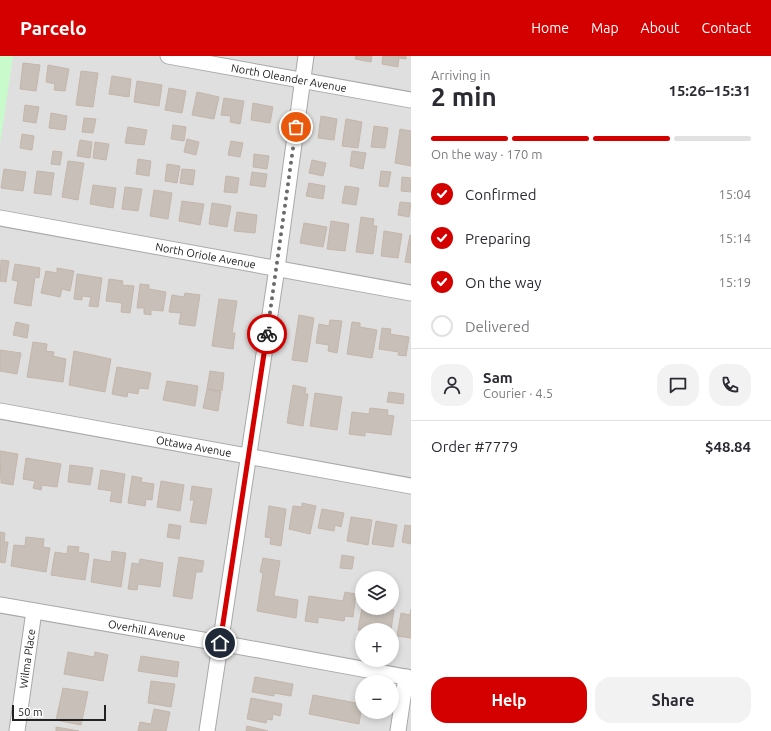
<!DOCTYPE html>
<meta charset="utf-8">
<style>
:root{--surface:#fff;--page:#f2f2f3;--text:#2b2b33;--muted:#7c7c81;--line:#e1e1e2;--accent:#d40000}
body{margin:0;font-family:Ubuntu,sans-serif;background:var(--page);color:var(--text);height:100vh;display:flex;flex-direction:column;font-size:15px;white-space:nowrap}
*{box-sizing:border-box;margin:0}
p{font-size:13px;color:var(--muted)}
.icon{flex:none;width:22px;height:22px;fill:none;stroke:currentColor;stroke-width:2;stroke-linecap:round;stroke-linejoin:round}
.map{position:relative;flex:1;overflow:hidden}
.panel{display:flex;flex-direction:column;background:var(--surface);width:360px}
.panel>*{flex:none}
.controls{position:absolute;left:355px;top:515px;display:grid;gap:8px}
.controls a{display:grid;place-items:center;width:44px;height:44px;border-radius:50%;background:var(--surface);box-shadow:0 2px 6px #0003;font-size:20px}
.scale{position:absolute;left:12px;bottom:10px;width:94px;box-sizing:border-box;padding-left:4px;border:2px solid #222;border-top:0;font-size:11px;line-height:14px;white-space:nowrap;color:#222;-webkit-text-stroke:3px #fff;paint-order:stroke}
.pin{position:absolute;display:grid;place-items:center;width:34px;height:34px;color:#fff;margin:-17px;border:2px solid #fff;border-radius:50%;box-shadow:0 1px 4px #0007}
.courier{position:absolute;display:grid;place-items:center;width:40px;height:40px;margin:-20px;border:3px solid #d40000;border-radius:50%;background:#fff;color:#222;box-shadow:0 1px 5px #0007}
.headline em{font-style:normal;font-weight:700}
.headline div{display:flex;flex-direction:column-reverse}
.headline{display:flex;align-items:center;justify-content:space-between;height:68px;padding:0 20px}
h1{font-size:26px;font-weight:700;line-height:30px}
.bar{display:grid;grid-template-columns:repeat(4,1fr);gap:6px 4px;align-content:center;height:48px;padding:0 20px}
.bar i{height:5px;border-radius:3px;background:var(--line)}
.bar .on{background:var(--accent)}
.bar p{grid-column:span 4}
.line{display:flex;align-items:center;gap:10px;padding:0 20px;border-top:1px solid var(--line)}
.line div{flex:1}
.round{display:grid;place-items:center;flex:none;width:42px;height:42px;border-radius:16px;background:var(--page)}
ol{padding:0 20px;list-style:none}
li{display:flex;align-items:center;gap:12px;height:44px}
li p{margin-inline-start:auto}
li .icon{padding:4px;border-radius:50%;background:var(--accent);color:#fff;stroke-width:4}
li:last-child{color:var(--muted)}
li i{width:22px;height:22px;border:2px solid var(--line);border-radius:50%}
.button{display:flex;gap:8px;margin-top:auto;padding:8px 20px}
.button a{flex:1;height:46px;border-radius:16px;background:var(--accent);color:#fff;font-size:16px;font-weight:700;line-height:46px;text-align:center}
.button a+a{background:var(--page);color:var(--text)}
header{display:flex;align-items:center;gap:24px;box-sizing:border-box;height:56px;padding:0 20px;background:var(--accent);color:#fff}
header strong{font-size:19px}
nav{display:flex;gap:22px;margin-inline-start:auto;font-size:14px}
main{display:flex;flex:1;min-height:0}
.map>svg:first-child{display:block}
.residential{fill:#e0dfdf;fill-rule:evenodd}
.park{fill:#c8facc}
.building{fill:#c7bfb8;stroke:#c4b6ab}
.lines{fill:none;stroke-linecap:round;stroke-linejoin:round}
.street-casing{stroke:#a9a9a9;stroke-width:17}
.street{stroke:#fff;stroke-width:15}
.done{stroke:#6b6a68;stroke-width:4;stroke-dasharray:0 7.2}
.route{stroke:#d40000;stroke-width:5}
.labels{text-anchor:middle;stroke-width:3;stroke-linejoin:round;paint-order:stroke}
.street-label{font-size:11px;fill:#222;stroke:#fff}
</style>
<header>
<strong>Parcelo</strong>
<nav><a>Home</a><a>Map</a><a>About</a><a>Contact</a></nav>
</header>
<main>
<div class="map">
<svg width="411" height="675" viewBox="0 0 411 675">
<rect width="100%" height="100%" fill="#f2efe9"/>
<path class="residential" d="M0,0H411V675H0ZM362,522H392V552H362ZM362,574H392V604H362ZM362,626H392V656H362Z"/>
<path class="park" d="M0,0H13L0,89Z"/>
<g class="building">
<path d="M356,0H372L371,6L355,3Z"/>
<path d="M383,0H406V3L399,2L398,11L382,8Z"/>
<path d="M23,7L40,9L36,35L20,33Z"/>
<path d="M48,9L69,13L65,35L54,34L55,28L46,26Z"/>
<path d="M81,15L98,17L93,51L76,49Z"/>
<path d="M112,20L131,23L129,41L109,38Z"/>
<path d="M137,25L162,29L159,50L134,46Z"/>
<path d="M169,32L186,35L182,57L165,54Z"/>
<path d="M197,36L219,41L214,63L192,59Z"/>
<path d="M224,42L244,45L240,68L230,66L231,60L221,59Z"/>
<path d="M253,47L273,51L270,67L251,64Z"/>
<path d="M25,49L39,51L36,67L23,65Z"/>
<path d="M51,57L67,60L65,74L49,72Z"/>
<path d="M321,60L337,63L334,84L318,82Z"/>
<path d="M84,62L96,63L93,77L82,76Z"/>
<path d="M346,63L362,66L358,92L342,90Z"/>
<path d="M173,69L186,71L184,85L171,83Z"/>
<path d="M374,70L388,72L385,92L371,91Z"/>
<path d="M128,71L147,74L144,89L125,87Z"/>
<path d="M400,73L411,75V110L395,107Z"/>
<path d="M22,78L34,80L32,94L20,92Z"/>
<path d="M187,83L199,86L196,99L184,96Z"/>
<path d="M80,84L92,86L90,102L77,100Z"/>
<path d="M231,85L243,87L240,101L228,99Z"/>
<path d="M95,86L109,88L106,104L93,102Z"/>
<path d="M53,95L62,96L60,109L51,108Z"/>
<path d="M352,95L366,97L363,113L350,110Z"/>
<path d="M254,98L269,100L267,113L253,111Z"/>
<path d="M138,103L151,105L149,120L136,118Z"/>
<path d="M312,104L326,107L323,120L309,117Z"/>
<path d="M68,105L84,107L78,144L62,141Z"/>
<path d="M167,108L180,110L177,127L165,125Z"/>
<path d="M4,113L26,116L23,135L1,132Z"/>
<path d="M182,113L195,114L193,129L180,127Z"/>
<path d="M37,115L54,117L51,139L34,137Z"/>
<path d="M381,115L391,116L388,131L379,130Z"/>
<path d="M252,116L267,118L265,131L250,129Z"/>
<path d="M226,120L239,122L237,137L224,136Z"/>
<path d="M402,121L411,122V136L401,135Z"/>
<path d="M309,127L325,130L323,143L306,140Z"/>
<path d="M93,129L116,132L113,152L90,148Z"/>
<path d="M345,130L359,132L356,149L342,147Z"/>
<path d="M125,131L142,133L138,155L122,153Z"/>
<path d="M154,134L172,137L168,163L150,160Z"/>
<path d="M182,145L204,148L200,169L179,165Z"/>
<path d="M400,146L411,147L409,161L398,159Z"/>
<path d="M212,147L231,150L227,171L209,168Z"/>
<path d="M237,156L257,159L255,177L234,175Z"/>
<path d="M361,161L374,163L373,170H377L373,198L356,196Z"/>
<path d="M331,165L349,168L345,195L327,193Z"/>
<path d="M304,167L327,171L323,191L300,187Z"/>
<path d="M384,175L402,178L398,202L381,200Z"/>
<path d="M410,179H411V207L405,206Z"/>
<path d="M1,204L9,205L6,226L0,225Z"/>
<path d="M15,208L40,212L39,222L35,221L31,250L14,247L18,225L12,224Z"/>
<path d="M57,212L74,215L70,235L62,233L60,241L41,237L46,215L57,217Z"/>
<path d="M77,218L102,222L98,251L89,250L91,241L82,240V244L74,243Z"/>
<path d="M109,223L123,225L122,229L134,230L130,257L121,256L122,247L106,245Z"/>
<path d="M140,228L149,229V233L166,236L163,255L151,254V259L144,258V252H137Z"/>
<path d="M185,237L200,239L195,270L179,268L181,257L169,256L172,239L184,241Z"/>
<path d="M219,243L237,245L232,277H235L233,293L212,290Z"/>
<path d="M299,259L314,262L307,306L292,304Z"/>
<path d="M330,264L342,265L337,297L328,295L329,289L316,287L319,268L329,270Z"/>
<path d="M16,266L29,269L27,282L13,279Z"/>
<path d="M352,266L360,267V271L377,274L372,302L347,298Z"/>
<path d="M382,272L391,273L390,278L409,281L406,300L398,299L399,296L379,293Z"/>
<path d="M33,286L47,288L46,295L54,296L53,300L66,303L63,326L27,321Z"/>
<path d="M0,294L21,297L17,318L0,315Z"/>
<path d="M74,295L111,303L105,336L69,329Z"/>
<path d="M117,311L151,317L148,333L139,332L138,338L128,336L127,341L112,338Z"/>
<path d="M210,315L224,317L222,335L207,333Z"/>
<path d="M167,325L198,330L195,350L163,344Z"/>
<path d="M293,329L306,332L305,338H308L303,370L287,367Z"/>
<path d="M207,333L221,336L218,355L203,352Z"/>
<path d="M389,336L404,338L403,348L387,346Z"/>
<path d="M315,337L342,341L337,374L310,370Z"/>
<path d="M370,352L388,354L387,359L394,360L391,379L365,376V380L349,378L352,356L369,358Z"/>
<path d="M0,395L18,398L13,429L1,427Z"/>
<path d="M26,402L61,408L57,431L42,429L41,434L33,432L35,425L23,423Z"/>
<path d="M70,409L93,412L90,429L68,426Z"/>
<path d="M101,414L125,418L121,447L110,445L112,435L98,433Z"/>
<path d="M132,420L142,422L141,426L154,428L152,444L146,443L145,450L128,447Z"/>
<path d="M161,425L184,429L180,455L157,451Z"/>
<path d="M192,430L212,433L206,468L190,466L194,444H190Z"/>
<path d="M302,447L316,450L310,478L289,473L293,450L302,451Z"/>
<path d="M269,450L286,453L281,490L270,488L271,482L265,481Z"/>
<path d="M322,453L344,457L341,471L335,469L334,475L318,472Z"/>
<path d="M351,461L372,464L368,489L347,485Z"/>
<path d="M376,465L397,469L393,491L372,488Z"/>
<path d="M169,468L181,470L179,483L167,481Z"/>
<path d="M405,469L411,470V488L402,486Z"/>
<path d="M0,476L5,477L4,486H8L5,507L0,506Z"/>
<path d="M26,481L44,483L43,491L50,492L46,516L11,510L14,489L25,490Z"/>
<path d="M68,490L79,491L78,496L89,498L85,524L51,519L55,496L67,498Z"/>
<path d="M112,495L126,497L121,531L91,526L94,503L111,506Z"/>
<path d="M342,499L354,501L352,513L340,512Z"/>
<path d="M179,501L204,505L202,516H196L192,543L173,540Z"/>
<path d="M263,502L280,505L274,540L298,544L296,562L257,555L263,517L260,516Z"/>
<path d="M140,503L163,507L160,531L138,528L137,534L128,533L132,507L139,508Z"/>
<path d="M345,536L356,538L353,561L345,560L344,565L318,561V567L305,565L309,540L343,545Z"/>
<path d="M362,552H383L394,554L391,574L372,571L371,574H358Z"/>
<path d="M411,553V582L397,580L401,557L410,559Z"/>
<path d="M68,596L94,601L95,596L108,599L103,625L64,618Z"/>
<path d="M141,600L179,606L177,621L138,615Z"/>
<path d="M255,621L293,628L291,640L274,637V640L252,636Z"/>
<path d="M151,625L175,628L171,651L148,647Z"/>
<path d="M63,632L88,636L81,669L56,664Z"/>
<path d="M313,639L362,648L359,668L309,658Z"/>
<path d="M251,642L282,648L280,660L273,658L272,664L267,663L266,667L247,663Z"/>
<path d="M154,653L170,656L166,675H138L140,666L151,668Z"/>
<path d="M247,670L268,675H246Z"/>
<path d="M56,671L79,675H56Z"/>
</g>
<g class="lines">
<g class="street-casing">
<g id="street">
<path id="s1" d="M168,0L411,44"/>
<path id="s2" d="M0,162L411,237"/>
<path id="s3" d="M0,355L411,430"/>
<path id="s4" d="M0,549L220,587L411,622"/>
<path id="s5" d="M17,675L34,555"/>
<path d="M207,675L277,212L306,0"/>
<path d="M398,675L406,621"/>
</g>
</g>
<use href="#street" class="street"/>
</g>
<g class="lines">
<path class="done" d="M267,278L296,71"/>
<path class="route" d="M220,587L267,278"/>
</g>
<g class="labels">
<g class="street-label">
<text dy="4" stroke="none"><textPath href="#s1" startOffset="123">North Oleander Avenue</textPath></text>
<text dy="4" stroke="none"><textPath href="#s2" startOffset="209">North Oriole Avenue</textPath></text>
<text dy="4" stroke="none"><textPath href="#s3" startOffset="197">Ottawa Avenue</textPath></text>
<text dy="4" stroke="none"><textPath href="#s4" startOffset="149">Overhill Avenue</textPath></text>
<text dy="4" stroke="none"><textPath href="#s5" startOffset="73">Wilma Place</textPath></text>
</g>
</g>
</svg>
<div class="controls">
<a><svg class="icon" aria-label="layers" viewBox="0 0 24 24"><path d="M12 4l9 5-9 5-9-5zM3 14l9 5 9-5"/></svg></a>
<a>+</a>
<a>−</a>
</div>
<div class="scale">50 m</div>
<div class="pin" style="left:296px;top:71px;background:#ea580c"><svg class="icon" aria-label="bag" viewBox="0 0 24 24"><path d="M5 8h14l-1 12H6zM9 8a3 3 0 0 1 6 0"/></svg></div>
<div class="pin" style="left:220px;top:587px;background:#1f2937"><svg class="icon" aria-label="home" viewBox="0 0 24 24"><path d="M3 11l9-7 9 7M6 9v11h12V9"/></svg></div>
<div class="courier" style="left:267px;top:278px"><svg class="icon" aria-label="bike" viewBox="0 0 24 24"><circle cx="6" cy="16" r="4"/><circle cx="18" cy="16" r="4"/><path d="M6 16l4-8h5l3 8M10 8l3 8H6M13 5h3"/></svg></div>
</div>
<section class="panel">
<div class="headline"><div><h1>2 min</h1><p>Arriving in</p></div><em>15:26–15:31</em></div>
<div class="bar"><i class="on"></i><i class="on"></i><i class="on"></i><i></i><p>On the way · 170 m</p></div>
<ol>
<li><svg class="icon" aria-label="check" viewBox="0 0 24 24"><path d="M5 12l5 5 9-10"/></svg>Confirmed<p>15:04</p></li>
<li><svg class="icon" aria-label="check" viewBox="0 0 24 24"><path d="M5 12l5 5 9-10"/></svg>Preparing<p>15:14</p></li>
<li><svg class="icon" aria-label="check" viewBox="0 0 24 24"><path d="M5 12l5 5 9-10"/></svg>On the way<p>15:19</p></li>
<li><i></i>Delivered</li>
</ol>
<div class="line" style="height:72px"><a class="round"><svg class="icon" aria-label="person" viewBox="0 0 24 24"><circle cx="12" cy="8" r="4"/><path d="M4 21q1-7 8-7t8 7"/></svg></a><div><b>Sam</b><p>Courier · 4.5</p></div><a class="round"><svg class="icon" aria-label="chat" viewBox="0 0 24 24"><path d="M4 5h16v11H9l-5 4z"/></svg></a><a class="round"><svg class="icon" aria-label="phone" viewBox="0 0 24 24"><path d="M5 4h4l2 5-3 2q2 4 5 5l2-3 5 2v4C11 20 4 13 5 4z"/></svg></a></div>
<div class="line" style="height:52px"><div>Order #7779</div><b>$48.84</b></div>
<div class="button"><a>Help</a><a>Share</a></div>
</section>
</main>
